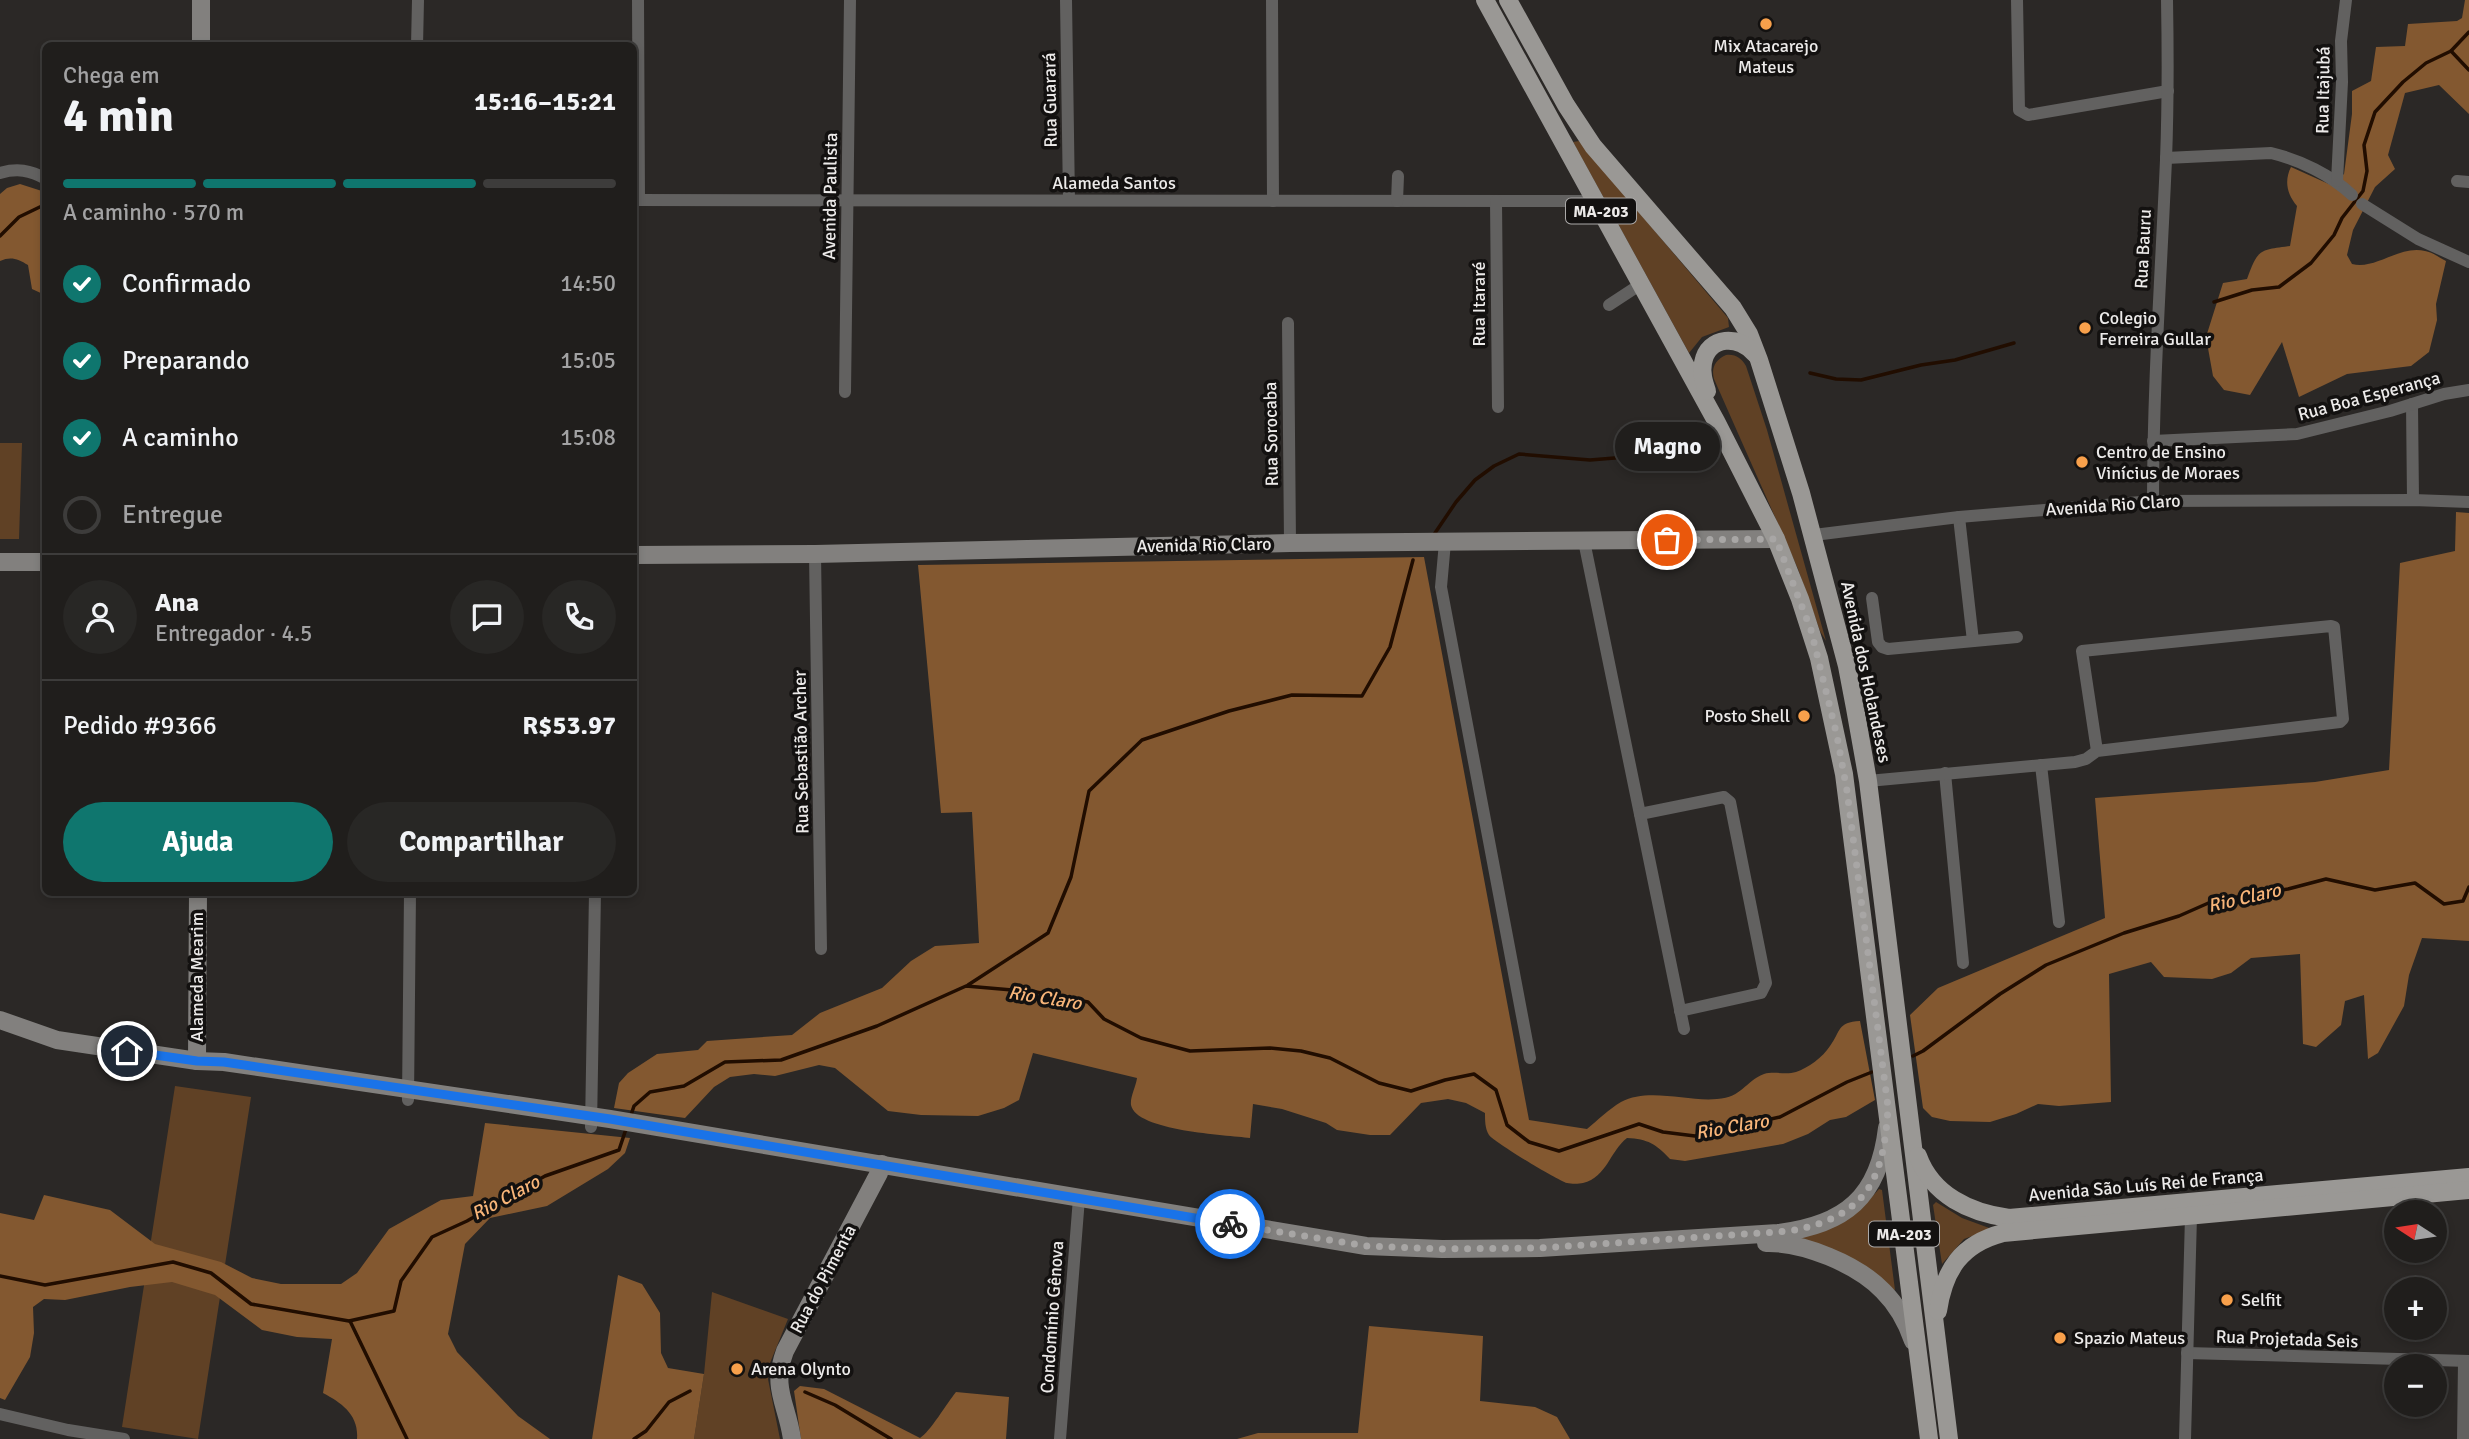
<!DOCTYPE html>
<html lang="pt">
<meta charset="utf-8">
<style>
:root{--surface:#201e1c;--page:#282725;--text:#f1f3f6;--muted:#a2a2a3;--line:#3d3c3b;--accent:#0f766e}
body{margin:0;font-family:Signika,sans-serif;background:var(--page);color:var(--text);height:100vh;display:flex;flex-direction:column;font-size:26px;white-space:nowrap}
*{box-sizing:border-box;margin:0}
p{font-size:23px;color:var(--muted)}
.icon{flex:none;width:38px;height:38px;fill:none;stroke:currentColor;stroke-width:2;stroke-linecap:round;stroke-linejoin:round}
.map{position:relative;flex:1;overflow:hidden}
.panel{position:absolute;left:42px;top:42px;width:595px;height:854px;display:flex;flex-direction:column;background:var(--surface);border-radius:10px;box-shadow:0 4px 10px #0003,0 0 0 2px var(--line)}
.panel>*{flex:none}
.needle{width:46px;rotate:282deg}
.buttons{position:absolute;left:2384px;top:1200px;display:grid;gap:14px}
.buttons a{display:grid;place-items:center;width:63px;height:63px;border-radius:50%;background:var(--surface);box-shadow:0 4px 10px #0003,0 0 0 2px var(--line);font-size:35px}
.pin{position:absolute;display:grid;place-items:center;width:60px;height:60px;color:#fff;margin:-30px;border:4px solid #fff;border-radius:50%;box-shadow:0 2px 7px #0007}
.courier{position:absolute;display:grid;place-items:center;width:70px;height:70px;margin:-35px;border:5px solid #1a73e8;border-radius:50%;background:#fff;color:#222;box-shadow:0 2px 9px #0007}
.bubble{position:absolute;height:49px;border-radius:24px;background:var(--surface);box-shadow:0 4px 10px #0003,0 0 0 2px var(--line);font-size:23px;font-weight:700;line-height:49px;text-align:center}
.headline em{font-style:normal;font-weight:700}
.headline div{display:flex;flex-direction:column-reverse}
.headline{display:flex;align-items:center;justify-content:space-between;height:119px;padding:0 21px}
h1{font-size:46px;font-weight:700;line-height:52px}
.bar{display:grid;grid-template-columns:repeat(4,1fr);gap:10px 7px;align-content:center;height:84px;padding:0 21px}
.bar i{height:9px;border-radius:5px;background:var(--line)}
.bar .selected{background:var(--accent)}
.bar p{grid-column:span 4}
.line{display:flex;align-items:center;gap:18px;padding:0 21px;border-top:2px solid var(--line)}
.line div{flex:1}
.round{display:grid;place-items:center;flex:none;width:74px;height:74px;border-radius:37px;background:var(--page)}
ol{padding:0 21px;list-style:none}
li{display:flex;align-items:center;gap:21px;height:77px}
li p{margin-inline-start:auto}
li .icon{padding:7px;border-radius:50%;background:var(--accent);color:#fff;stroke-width:4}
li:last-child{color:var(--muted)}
li i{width:38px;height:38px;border:4px solid var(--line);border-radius:50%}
.action{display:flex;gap:14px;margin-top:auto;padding:14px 21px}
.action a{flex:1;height:80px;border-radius:42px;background:var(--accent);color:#fff;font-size:28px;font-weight:700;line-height:80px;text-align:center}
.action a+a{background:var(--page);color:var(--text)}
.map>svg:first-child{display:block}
.green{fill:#604125}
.forest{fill:#835830}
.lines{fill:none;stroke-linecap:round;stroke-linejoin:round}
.stream{stroke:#210d00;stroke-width:3.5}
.street{stroke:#626160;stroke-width:12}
.secondary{stroke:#82807e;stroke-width:18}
.primary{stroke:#9a9895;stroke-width:18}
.done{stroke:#a8a6a5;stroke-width:7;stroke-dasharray:0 12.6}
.route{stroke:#1a73e8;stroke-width:9}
.poi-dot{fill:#f8a04b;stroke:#131110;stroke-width:2.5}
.labels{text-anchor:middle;stroke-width:7;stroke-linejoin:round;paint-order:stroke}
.shield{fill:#131110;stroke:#aba9a8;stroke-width:2}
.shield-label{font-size:16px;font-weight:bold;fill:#eceae9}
.poi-label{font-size:18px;fill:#eceae9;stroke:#131110;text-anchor:start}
.street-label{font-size:18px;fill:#eceae9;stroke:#131110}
.water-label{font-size:19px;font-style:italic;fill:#f8b579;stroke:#131110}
</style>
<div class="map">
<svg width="2469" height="1439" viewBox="0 0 2469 1439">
<rect width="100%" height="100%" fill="#2b2826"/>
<g class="green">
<path d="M1579,141L1728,318L1729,327L1702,337L1689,353L1573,142Z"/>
<path d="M1726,355C1736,354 1741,358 1746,366L1767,430L1826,641L1820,631L1798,569L1714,379C1711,368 1715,360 1726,355Z"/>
<path d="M0,443H22L19,539H0Z"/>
<path d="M175,1086L251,1097L198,1439L122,1427Z"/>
<path d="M1879,1189L1882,1190L1895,1290L1796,1239L1870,1199Z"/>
<path d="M1936,1202L1962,1218L1992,1229L1964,1239L1942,1264L1933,1205Z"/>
<path d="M712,1292L788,1319L770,1363L768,1379L780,1439H694L704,1374Z"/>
</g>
<g class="forest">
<path d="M2465,0H2469V114L2439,85L2405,93L2388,155L2395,169L2375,187L2353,230L2347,255L2352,264C2376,270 2399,245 2425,251C2432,252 2440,258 2446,261L2436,304L2437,320L2429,352L2411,366L2347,374L2299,397L2282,342L2250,395L2224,390L2213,376L2206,337L2223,283L2247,279C2258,249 2259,250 2290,246L2297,206C2287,194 2284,181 2291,167L2331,185L2344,174L2352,114V91L2371,81L2376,47L2405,46L2408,24L2457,21L2462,18Z"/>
<path d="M20,184L45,192V295L32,289L28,265C18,259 11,256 0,261V194L7,188Z"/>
<path d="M2456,512L2469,513V941L2422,938L2409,975L2404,1006L2378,1053L2368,1059L2364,995L2345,1001L2341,1025L2316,1047L2303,1044L2300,954L2251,958L2231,973L2212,979L2164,977L2151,962L2109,974L2111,1102L2059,1106L2038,1104L2016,1114L1990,1122L1950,1121L1932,1117L1923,1108L1910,1015L1938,988L2105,918L2095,798L2315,782L2389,770L2400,563L2455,551Z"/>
<path d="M1424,557L1529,1120L1587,1129C1598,1120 1609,1109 1621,1102C1649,1087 1688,1102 1717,1099C1743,1097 1744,1082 1764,1074C1774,1071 1786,1075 1796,1072C1808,1068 1823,1057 1830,1046C1841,1031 1837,1022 1860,1021L1875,1100L1846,1117L1830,1120L1808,1134L1783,1144L1685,1161L1670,1159C1656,1144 1648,1139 1627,1138C1610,1151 1607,1177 1583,1183C1579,1184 1571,1184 1567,1183C1557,1180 1494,1142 1489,1135C1485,1129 1485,1120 1485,1113L1466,1103L1448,1099L1421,1103L1390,1135H1370L1337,1130L1326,1123L1282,1109L1253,1104L1250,1138C1226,1135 1136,1131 1131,1105C1130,1097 1136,1086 1137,1078L1033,1053L1019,1100L1004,1108L978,1116L921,1115L888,1111L835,1068L819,1065L775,1076L754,1074L730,1077L714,1087L685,1118L614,1108L619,1083L628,1073L657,1054L698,1050L707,1041L792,1035L820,1013L882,988L911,961L935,946L979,943L972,812L941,813L918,565Z"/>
<path d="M485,1123L630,1138L625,1153L608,1169L547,1206L490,1218L465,1244L448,1334L457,1352L518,1416L550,1439H357C359,1415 342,1403 323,1393L332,1339L297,1337L262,1330L215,1295L172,1282L130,1287L65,1300L44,1299L33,1307L34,1333L30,1357L5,1400L0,1398V1213L34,1220L44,1195L110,1210L155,1244L221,1262L252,1278L281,1284H341L357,1273L389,1229L441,1200L473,1196Z"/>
<path d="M618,1275L642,1284L660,1313L661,1353L668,1368L704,1374L694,1439H592Z"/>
<path d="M1369,1326L1483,1336L1480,1401L1535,1407L1557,1417L1570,1439H1237L1258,1433H1358Z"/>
<path d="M800,1386L824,1389L920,1438C930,1432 947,1403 956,1392L1009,1397L1006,1439H801L794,1391Z"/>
</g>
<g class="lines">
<g class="stream">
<path d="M2451,51L2469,70"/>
<path d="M0,236L19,217L46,204"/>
<path d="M2214,302L2252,290L2279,287L2311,263L2334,235L2342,218L2363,191L2367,171L2364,145L2375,112L2403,82L2426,63L2451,51L2469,32"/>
<path d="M1810,373L1836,379L1861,380L1921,365L1955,360L2014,343"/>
<path d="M1435,533L1456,502L1475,480L1494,466L1519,454L1590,460L1627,457L1649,449L1664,436L1697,428"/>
<path d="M968,985L1048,933L1071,877L1089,791L1142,740L1229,711L1292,695L1362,696L1390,647L1413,560"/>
<path d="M1913,1056L1923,1051L2000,994L2046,965L2124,933L2179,916L2213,901L2288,889L2326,879L2375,890L2415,883L2444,904L2463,901L2469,887"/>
<path d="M631,1115L634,1106L650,1092L684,1086L725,1062L781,1060L877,1026L966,986L1036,992L1088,1002L1104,1019L1141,1038L1190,1051L1270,1048L1301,1051L1330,1058L1379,1083L1411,1091L1445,1080L1474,1074L1496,1090L1507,1125L1529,1142L1559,1151L1639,1124L1663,1132L1695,1136L1780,1117L1847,1082L1872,1072"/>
<path d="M0,1276L45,1285L173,1262L211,1273L251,1304L349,1321L394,1311L401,1281L432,1237L467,1221L545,1176L619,1150L627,1126"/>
<path d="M350,1321L407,1439"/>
<path d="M805,1392L835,1405L891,1439"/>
<path d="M634,1439L646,1431L669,1402L690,1391"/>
</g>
<g class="street">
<path d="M638,0L639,200"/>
<path d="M1066,0L1069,200"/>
<path d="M1272,0L1273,201"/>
<path d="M2017,0L2019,110L2028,115L2168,91"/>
<path d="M417,46L418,0"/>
<path d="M2166,158L2271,153C2300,160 2331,175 2352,195"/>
<path d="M0,173C17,168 30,170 46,179"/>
<path d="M2337,181L2342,82L2341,41L2346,0"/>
<path d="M2457,181L2469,182"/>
<path d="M634,200L1595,201"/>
<path d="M1397,201L1398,176"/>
<path d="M1496,201L1498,407"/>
<path d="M2362,204L2418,239L2469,262"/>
<path d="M1609,305L1641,284"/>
<path d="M1288,323L1290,543"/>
<path d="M845,392L850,0"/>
<path d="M2412,404L2413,500"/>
<path d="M2153,441L2297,434L2390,411L2444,394L2469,390"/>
<path d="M2153,501C2153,387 2161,273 2166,160C2168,107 2168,53 2167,0"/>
<path d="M1959,517L1973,641"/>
<path d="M1814,535L1959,517L2153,501L2413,500L2469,502"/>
<path d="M1584,541L1684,1029"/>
<path d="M1445,542L1441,587L1530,1058"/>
<path d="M815,554L821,949"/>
<path d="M1872,598L1878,642L1882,647L1888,649L2017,637"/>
<path d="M2041,765L2059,922"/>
<path d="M1945,773L1963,963"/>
<path d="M1868,781L2075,762L2086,759L2097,751L2340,722L2343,719L2334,627L2331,626L2082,651L2097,751"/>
<path d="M1640,814L1724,797L1730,802L1766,983L1761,993L1680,1011"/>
<path d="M408,1100L410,892"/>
<path d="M591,1127L595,892"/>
<path d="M2187,1353L2469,1361"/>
<path d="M0,1414L68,1430L124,1439"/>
<path d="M1060,1439L1079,1198"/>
<path d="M2185,1439L2191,1216"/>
<path d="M2463,1439L2464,1361"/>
</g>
<g class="secondary">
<path d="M201,46V0"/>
<path d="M634,555L815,554L1290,543L1776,539"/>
<path d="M0,562H46"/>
<path d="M0,1020L57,1040L197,1061L224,1062L610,1119L1366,1246L1442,1249L1540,1248L1778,1233C1845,1225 1879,1197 1887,1128"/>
<path d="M197,1061L198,892"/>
<path d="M1766,1243C1803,1242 1857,1264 1883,1291C1897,1305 1907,1323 1913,1341"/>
<path d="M792,1439C787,1403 771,1389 785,1351L879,1173L882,1164"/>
</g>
<g class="primary">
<path d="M1485,0L1716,421L1776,539L1800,599L1819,658L1844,774L1929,1439"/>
<path d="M1508,0L1566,105L1593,146L1733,308L1749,334L1759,360L1801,493L1847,666L1855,708L1868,781L1949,1439"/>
<path d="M1707,391C1704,382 1701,373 1703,363C1708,335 1740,335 1755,354"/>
<path d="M1918,1156C1932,1195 1970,1213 2009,1218L2469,1177"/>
<path d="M1938,1311C1944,1270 1961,1244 2003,1233L2469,1190"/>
</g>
</g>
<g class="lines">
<path class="done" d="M1230,1224L1366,1246L1442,1249L1540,1248L1790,1231C1866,1217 1884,1181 1888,1107L1847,791L1837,736L1811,630L1776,539L1667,540"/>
<path class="route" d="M127,1051L197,1061L224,1062L610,1119L1230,1224"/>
</g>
<g class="poi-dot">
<circle cx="1766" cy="24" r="7"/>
<circle cx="2085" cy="328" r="7"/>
<circle cx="2082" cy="462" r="7"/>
<circle cx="1804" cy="716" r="7"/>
<circle cx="2227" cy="1300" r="7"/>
<circle cx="2060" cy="1338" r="7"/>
<circle cx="737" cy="1369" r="7"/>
</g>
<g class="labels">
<g class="shield">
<rect x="1566" y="198.5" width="70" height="25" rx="5"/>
<rect x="1869" y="1221.5" width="70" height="25" rx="5"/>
</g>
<g class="shield-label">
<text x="1601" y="217">MA-203</text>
<text x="1904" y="1240">MA-203</text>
</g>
<g class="poi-label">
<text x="1766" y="52" text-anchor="middle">Mix Atacarejo<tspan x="1766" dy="21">Mateus</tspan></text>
<text x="2099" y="324">Colegio<tspan x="2099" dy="21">Ferreira Gullar</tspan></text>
<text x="2096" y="458">Centro de Ensino<tspan x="2096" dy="21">Vinícius de Moraes</tspan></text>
<text x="1790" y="722" text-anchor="end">Posto Shell</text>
<text x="2241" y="1306">Selfit</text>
<text x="2074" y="1344">Spazio Mateus</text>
<text x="751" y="1375">Arena Olynto</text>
</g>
<g class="street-label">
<text transform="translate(2323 90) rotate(-89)" y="6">Rua Itajubá</text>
<text transform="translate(1050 100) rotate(-91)" y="6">Rua Guarará</text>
<text x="1114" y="189">Alameda Santos</text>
<text transform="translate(830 196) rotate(-89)" y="6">Avenida Paulista</text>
<text transform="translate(2143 249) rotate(-87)" y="6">Rua Bauru</text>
<text transform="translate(1479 304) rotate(-90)" y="6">Rua Itararé</text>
<text transform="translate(2369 396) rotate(-15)" y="6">Rua Boa Esperança</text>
<text transform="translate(1271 434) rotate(-91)" y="6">Rua Sorocaba</text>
<text transform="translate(2113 505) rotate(-4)" y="6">Avenida Rio Claro</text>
<text transform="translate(1204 545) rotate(-1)" y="6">Avenida Rio Claro</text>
<text transform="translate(1866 672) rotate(78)" y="6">Avenida dos Holandeses</text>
<text transform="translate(801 752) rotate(-91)" y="6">Rua Sebastião Archer</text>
<text transform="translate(197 977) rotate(-90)" y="6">Alameda Mearim</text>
<text transform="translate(2146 1185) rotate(-5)" y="6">Avenida São Luís Rei de França</text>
<text transform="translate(823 1279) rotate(-62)" y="6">Rua do Pimenta</text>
<text transform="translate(1052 1317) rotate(-86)" y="6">Condomínio Gênova</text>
<text transform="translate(2287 1339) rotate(2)" y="6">Rua Projetada Seis</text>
</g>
<g class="water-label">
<text transform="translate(2244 897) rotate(-13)" y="7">Rio Claro</text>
<text transform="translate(1045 997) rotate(9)" y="7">Rio Claro</text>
<text transform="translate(1732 1126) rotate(-10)" y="7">Rio Claro</text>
<text transform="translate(505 1197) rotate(-28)" y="7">Rio Claro</text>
</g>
</g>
</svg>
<div class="buttons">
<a><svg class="needle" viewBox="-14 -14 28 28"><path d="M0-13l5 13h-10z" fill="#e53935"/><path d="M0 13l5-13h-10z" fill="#a2a2a3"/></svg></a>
<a>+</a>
<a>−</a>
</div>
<div class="pin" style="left:1667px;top:540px;background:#ea580c"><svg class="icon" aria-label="bag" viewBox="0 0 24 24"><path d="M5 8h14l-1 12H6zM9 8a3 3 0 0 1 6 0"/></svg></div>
<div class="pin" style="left:127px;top:1051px;background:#1f2937"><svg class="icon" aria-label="home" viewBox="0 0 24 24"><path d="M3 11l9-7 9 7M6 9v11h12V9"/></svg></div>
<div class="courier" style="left:1230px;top:1224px"><svg class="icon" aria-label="bike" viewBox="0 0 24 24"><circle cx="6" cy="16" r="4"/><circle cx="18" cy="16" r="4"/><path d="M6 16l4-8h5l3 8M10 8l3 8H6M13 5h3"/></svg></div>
<div class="bubble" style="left:1615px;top:422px;width:105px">Magno</div>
<section class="panel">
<div class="headline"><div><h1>4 min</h1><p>Chega em</p></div><em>15:16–15:21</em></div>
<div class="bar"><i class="selected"></i><i class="selected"></i><i class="selected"></i><i></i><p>A caminho · 570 m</p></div>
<ol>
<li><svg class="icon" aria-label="check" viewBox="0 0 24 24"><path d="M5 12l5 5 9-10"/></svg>Confirmado<p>14:50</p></li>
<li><svg class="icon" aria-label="check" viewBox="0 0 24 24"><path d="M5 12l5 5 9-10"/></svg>Preparando<p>15:05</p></li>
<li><svg class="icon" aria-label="check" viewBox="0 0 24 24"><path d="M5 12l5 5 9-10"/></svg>A caminho<p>15:08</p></li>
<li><i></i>Entregue</li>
</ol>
<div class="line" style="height:126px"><a class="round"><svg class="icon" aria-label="person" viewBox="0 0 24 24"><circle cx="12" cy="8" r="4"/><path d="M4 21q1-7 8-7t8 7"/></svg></a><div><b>Ana</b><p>Entregador · 4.5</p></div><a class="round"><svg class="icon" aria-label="chat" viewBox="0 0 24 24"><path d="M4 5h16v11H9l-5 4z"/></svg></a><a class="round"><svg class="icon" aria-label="phone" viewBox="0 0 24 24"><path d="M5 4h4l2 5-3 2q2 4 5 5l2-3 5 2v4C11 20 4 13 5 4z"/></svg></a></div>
<div class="line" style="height:91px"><div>Pedido #9366</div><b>R$53.97</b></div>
<div class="action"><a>Ajuda</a><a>Compartilhar</a></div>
</section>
</div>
